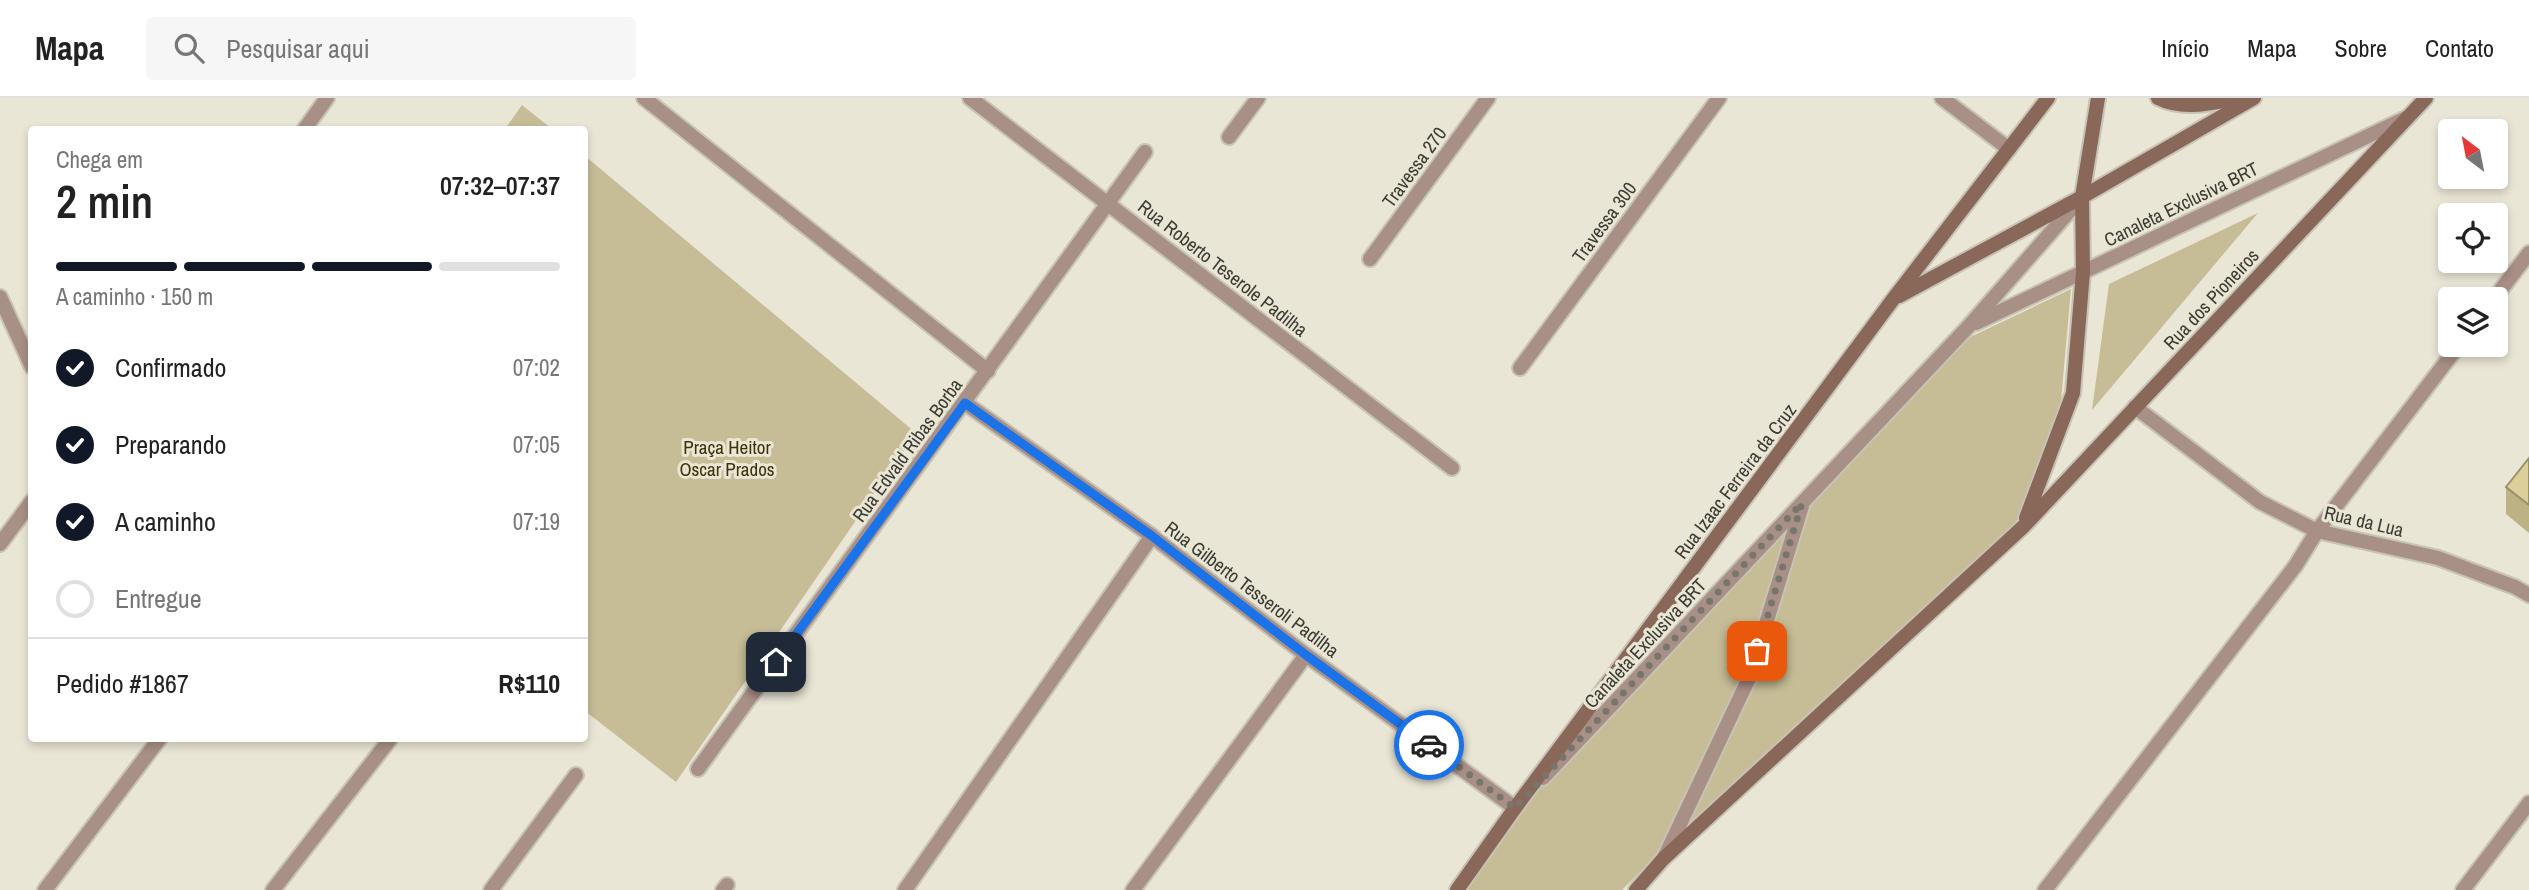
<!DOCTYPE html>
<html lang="pt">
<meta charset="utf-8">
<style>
:root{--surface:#fff;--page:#f6f6f6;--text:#222;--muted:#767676;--line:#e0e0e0;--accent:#111827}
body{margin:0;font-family:"Archivo Narrow",sans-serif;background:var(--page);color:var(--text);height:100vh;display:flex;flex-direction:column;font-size:26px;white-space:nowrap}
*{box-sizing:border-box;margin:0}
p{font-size:23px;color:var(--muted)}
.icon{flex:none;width:38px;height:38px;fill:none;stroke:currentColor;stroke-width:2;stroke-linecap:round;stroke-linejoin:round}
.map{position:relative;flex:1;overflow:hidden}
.details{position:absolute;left:28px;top:28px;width:560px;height:616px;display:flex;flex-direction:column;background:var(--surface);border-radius:7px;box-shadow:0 4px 10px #0003}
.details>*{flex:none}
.needle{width:46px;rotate:328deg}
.fabs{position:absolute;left:2438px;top:21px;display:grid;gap:14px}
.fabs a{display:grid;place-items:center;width:70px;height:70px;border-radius:7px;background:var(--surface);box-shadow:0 4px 10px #0003;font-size:35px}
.pin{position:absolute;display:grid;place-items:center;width:60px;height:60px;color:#fff;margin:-30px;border-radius:14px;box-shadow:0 4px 10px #0006}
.courier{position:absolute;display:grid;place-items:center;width:70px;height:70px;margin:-35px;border:5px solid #1a73e8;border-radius:50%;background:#fff;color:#222;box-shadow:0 2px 9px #0007}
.overview em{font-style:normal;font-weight:600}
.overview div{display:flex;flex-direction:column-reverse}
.overview{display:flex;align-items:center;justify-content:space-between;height:119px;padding:0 28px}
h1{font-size:46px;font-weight:600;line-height:52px}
.bar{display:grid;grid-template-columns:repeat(4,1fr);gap:10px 7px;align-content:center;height:84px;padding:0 28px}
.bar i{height:9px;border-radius:5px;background:var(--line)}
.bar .selected{background:var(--accent)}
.bar p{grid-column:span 4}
.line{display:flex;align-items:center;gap:18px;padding:0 28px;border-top:2px solid var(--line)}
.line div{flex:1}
ol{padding:0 28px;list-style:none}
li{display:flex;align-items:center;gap:21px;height:77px}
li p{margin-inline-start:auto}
li .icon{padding:7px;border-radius:50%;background:var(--accent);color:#fff;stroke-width:4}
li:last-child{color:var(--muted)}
li i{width:38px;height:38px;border:4px solid var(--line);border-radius:50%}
header{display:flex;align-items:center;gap:42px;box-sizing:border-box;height:98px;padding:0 35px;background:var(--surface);border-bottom:2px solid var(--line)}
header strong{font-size:33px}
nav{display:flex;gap:38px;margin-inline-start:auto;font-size:24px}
.search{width:490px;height:63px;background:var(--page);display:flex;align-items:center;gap:18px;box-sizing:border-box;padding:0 24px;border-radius:7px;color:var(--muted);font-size:26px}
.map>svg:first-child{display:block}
.green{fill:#c6bc96}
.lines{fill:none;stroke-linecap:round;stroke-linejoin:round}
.lane-casing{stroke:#c7c4b5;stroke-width:18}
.street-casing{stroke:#c7c4b5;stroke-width:18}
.secondary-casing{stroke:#c7c4b5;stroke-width:18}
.lane{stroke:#a89086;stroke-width:14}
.street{stroke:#a89086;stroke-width:14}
.secondary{stroke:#896759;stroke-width:14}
.wall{fill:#bdb284}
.building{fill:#dccf99;stroke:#9a916b;stroke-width:2}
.done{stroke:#78766c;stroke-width:7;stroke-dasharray:0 12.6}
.route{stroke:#1a73e8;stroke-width:9}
.labels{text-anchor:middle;stroke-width:6;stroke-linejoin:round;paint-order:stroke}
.street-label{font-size:19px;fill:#3b3a33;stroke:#eae6d6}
.park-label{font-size:19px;fill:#3c3206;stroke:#eae6d6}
</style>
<header>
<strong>Mapa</strong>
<div class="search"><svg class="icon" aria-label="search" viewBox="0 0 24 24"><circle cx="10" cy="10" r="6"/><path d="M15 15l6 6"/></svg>Pesquisar aqui</div>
<nav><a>Início</a><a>Mapa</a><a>Sobre</a><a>Contato</a></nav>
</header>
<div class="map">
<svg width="2529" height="792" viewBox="0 0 2529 792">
<rect width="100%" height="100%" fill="#eae6d6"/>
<g class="green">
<path d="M522,7L552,31H505Z"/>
<path d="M585,58L916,335L676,684L585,613Z"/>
<path d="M2258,115L2092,312L2109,186Z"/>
<path d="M2071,191L2061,303L2015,427L1681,735L1761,566L1810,406L1964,242Z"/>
<path d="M1789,425L1740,586L1658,756L1622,792H1461L1521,708Z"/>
</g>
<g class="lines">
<g class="lane-casing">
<g id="lane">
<path d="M644,0L988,273"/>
<path d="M970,0L1452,370"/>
<path d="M1229,39L1258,0"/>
<path d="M1370,161L1488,0"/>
<path d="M1976,225L2406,20"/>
<path d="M1520,270L1719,0"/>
<path d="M1543,680L1968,229L2081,100"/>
<path d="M1664,760L1750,578L1802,408"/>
<path d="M45,792L160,640"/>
<path d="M273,792L391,640"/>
<path d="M491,792L576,677"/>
<path d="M723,792L727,787"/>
<path d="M905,792L1152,438"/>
<path d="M1133,792L1306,557"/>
<path d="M2045,792L2296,467L2317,433"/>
</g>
</g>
<g class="street-casing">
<g id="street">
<path d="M1942,0L2009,51"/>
<path d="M304,32L327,0"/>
<path d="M0,199L32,269"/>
<path d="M2494,201L2529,155"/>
<path d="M965,305L1152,438L1306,557L1515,710"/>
<path d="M2135,309L2260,404L2317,433L2438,460L2515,489L2529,497"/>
<path d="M2317,433L2459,247"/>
<path d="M0,446L32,403"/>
<path d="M698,671L1145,54"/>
<path d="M2463,792L2529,705"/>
</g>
</g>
<g class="secondary-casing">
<g id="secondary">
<path d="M2158,0C2184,13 2213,5 2239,0"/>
<path d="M1899,198L2082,99L2254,0"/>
<path d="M2026,420L2073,295L2083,174L2082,99L2098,0"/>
<path d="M1457,792L1515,710L1894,200L2048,0"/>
<path d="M1636,792L1663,761L2024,428L2426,0"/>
</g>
</g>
<use href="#lane" class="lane"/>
<use href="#street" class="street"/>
<use href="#secondary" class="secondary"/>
</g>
<path class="wall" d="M2529,360V435L2506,416V389Z"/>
<path class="building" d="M2529,360V407L2506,389Z"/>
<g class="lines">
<path class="done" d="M1429,647L1515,710L1802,405L1757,553"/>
<path class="route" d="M776,564L965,305L1152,438L1306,557L1429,647"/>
</g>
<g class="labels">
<g class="street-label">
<text transform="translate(1414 69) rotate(-54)" y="7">Travessa 270</text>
<text transform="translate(2181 106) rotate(-26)" y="7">Canaleta Exclusiva BRT</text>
<text transform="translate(1604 124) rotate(-54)" y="7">Travessa 300</text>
<text transform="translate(1223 170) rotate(38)" y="7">Rua Roberto Teserole Padilha</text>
<text transform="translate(2211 201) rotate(-47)" y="7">Rua dos Pioneiros</text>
<text transform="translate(907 352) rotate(-54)" y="7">Rua Edvald Ribas Borba</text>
<text transform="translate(1735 383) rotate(-53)" y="7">Rua Izaac Ferreira da Cruz</text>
<text transform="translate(2364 423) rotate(13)" y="7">Rua da Lua</text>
<text transform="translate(1252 491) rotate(37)" y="7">Rua Gilberto Tesseroli Padilha</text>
<text transform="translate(1645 545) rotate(-47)" y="7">Canaleta Exclusiva BRT</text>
</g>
<g class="park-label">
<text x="727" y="356">Praça Heitor<tspan x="727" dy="22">Oscar Prados</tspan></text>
</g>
</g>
</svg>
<div class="fabs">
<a><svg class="needle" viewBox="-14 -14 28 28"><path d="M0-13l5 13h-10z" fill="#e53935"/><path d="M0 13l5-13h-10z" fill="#767676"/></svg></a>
<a><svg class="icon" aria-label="locate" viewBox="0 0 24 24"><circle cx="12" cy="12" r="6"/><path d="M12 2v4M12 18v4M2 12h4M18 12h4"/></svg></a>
<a><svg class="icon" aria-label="layers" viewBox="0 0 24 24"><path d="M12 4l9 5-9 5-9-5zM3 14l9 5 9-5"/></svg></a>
</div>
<div class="pin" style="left:1757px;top:553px;background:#ea580c"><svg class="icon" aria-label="bag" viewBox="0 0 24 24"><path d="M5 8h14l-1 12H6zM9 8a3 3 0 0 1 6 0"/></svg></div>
<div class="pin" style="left:776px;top:564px;background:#1f2937"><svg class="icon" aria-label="home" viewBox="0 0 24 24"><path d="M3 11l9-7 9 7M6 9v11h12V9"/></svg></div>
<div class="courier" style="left:1429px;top:647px"><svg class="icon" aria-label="car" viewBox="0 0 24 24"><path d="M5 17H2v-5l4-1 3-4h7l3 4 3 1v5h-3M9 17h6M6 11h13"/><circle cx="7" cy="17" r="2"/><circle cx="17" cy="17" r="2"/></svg></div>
<section class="details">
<div class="overview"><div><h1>2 min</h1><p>Chega em</p></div><em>07:32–07:37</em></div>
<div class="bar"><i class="selected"></i><i class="selected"></i><i class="selected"></i><i></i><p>A caminho · 150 m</p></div>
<ol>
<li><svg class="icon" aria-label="check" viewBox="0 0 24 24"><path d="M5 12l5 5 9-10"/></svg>Confirmado<p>07:02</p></li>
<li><svg class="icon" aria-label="check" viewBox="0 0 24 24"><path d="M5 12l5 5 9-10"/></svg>Preparando<p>07:05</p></li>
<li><svg class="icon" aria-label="check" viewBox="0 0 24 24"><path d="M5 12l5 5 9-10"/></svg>A caminho<p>07:19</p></li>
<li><i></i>Entregue</li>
</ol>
<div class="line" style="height:91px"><div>Pedido #1867</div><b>R$110</b></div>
</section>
</div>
